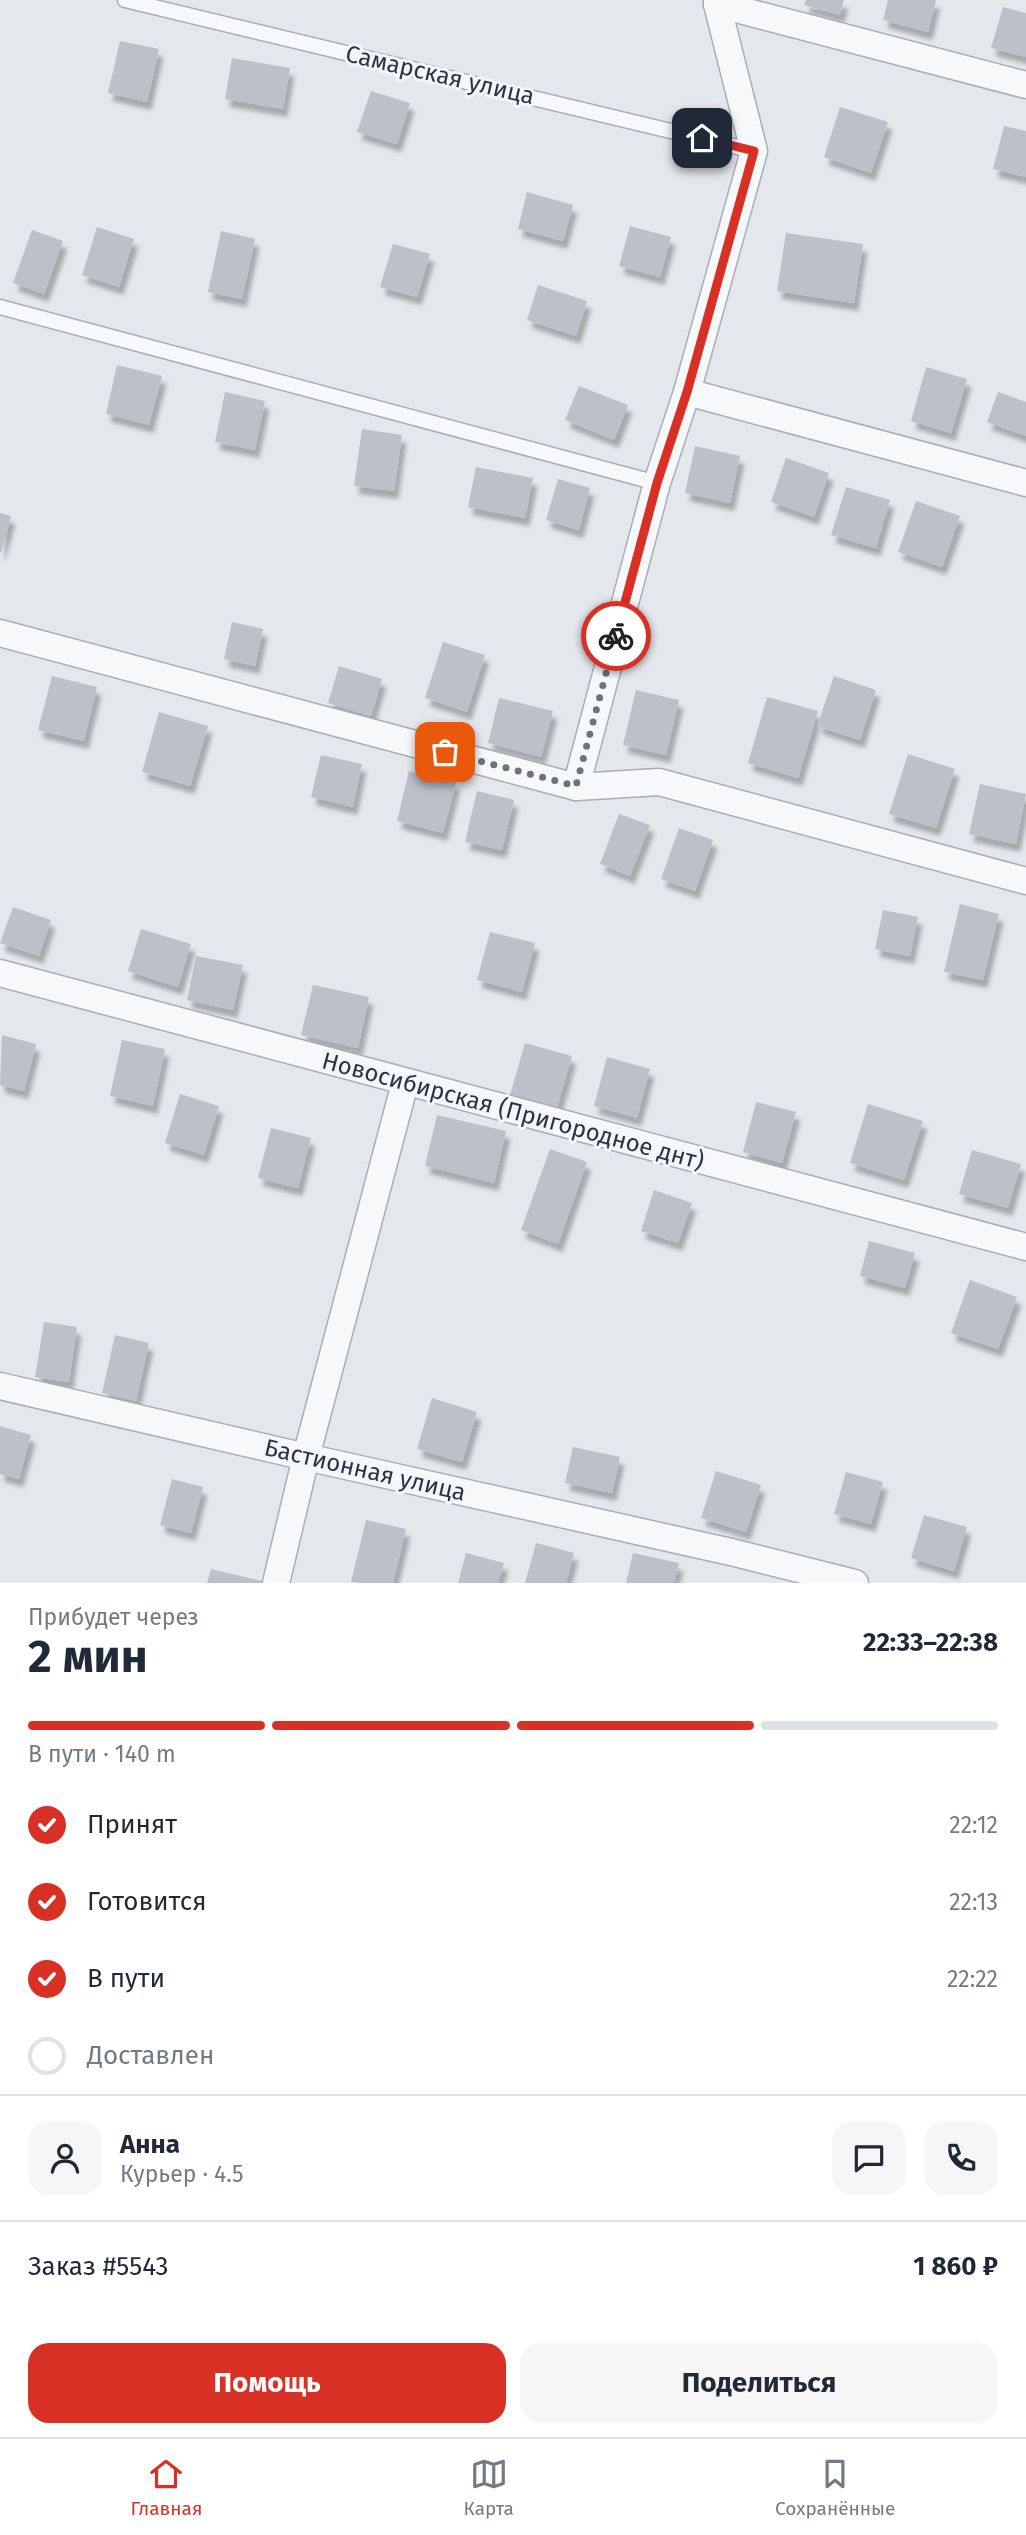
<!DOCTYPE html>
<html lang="ru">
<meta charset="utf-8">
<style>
:root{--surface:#fff;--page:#f6f6f7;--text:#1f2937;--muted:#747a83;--line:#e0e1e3;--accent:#d93025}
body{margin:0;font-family:"Fira Sans",sans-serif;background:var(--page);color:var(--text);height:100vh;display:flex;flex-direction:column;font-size:26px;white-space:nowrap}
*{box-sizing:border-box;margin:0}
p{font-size:23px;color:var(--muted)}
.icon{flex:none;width:38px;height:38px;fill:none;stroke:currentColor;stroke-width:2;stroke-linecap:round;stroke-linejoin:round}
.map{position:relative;height:1583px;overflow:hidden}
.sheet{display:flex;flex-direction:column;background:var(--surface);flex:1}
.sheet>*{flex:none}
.pin{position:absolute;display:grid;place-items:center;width:60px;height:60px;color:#fff;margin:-30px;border-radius:14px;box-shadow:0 4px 10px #0006}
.courier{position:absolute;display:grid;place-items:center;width:70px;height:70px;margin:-35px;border:5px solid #d93025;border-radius:50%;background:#fff;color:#222;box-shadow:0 2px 9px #0007}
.overview em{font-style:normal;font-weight:700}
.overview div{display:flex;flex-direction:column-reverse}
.overview{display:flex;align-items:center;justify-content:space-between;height:119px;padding:0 28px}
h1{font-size:46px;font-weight:700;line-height:52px}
.bar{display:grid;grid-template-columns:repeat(4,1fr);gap:10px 7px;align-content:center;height:84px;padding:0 28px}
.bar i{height:9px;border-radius:5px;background:var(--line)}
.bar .on{background:var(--accent)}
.bar p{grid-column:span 4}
.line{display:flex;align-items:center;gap:18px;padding:0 28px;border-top:2px solid var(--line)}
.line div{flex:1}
.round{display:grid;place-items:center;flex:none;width:74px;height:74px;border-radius:21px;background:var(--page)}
ol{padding:0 28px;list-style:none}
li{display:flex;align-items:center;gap:21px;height:77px}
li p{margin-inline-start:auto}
li .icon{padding:7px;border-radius:50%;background:var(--accent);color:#fff;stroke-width:4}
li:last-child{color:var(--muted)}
li i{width:38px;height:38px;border:4px solid var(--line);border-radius:50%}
.action{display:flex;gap:14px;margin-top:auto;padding:14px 28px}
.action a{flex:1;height:80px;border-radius:21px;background:var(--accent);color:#fff;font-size:28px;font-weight:700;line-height:80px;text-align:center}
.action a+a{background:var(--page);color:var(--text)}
.menu{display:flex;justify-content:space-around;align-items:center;height:98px;border-top:2px solid var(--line);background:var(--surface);font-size:19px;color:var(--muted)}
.menu a{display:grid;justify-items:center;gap:4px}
.menu .on{color:var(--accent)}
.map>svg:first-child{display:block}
.building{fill:#bbc0ca;filter:url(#shadow)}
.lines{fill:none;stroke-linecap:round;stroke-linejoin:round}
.lane-casing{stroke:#a9aeb7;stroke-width:17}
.street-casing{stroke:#a9aeb7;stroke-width:29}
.lane{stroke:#f7f8fa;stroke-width:14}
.street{stroke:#f7f8fa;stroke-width:26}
.done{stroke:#6c737f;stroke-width:7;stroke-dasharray:0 12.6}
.route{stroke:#d93025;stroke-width:9}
.labels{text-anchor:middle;stroke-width:6;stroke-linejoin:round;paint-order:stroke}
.street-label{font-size:24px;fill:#2b3445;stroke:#f4f6f9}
</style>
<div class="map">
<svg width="1026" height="1583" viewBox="0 0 1026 1583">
<defs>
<filter id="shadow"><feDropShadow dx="4.5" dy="8" stdDeviation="2" flood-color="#0004"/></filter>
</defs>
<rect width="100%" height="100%" fill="#e4e7ec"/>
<g class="building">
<path d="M806,0H844L840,15L804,5Z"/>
<path d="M888,0H936L928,32L883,20Z"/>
<path d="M1003,7L1026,13V57L991,48Z"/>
<path d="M120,41L159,49L147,102L108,93Z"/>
<path d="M232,58L290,68L283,109L225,99Z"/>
<path d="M371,91L410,103L397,144L357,132Z"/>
<path d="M840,107L888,122L871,173L824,157Z"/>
<path d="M1004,126L1026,131V177L993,169Z"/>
<path d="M527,192L573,205L563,241L518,229Z"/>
<path d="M630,226L671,237L660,277L619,266Z"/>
<path d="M97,227L134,239L119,287L82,275Z"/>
<path d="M32,230L63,241L44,294L13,283Z"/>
<path d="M221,231L255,239L242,299L208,292Z"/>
<path d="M786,233L863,244L854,303L777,291Z"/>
<path d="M393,244L430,254L417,297L380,287Z"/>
<path d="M538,285L587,301L576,336L527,320Z"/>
<path d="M117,365L162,376L149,425L106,414Z"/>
<path d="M926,367L967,379L951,433L911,421Z"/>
<path d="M579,386L628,405L614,440L565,420Z"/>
<path d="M225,392L265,401L255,450L215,442Z"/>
<path d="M998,392L1026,402V436L987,422Z"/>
<path d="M362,429L402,435L394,491L354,486Z"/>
<path d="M695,446L740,456L730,503L685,493Z"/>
<path d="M786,458L829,473L814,517L771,502Z"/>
<path d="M476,467L533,478L525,518L468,507Z"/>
<path d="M558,479L590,488L579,530L546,520Z"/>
<path d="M846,487L890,500L876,548L831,535Z"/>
<path d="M916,501L960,516L942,567L898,552Z"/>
<path d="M0,513L11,516L1,552H0Z"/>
<path d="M232,622L263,629L255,666L224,659Z"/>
<path d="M443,642L485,655L467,712L425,698Z"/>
<path d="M339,666L382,679L371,716L328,703Z"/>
<path d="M52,676L97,687L84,741L38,730Z"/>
<path d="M834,676L876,690L860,740L817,726Z"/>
<path d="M636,690L679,700L666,755L623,745Z"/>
<path d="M767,697L818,711L798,778L748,763Z"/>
<path d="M499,698L553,711L541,757L488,743Z"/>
<path d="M159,712L208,726L190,786L142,772Z"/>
<path d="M908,754L955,769L936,828L889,814Z"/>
<path d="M321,755L362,764L353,807L311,797Z"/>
<path d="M409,771L456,782L443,833L397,821Z"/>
<path d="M980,784L1026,794L1016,844L969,834Z"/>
<path d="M477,791L514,800L502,850L465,842Z"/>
<path d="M619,814L650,825L630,876L600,864Z"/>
<path d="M679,828L713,840L695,891L661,879Z"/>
<path d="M960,904L999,914L983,980L944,972Z"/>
<path d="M13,907L51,920L39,956L0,943Z"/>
<path d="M883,910L918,917L910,956L875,949Z"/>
<path d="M141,929L191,944L178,987L128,971Z"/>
<path d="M490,932L535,943L522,992L477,980Z"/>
<path d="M196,956L243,965L233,1010L187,1000Z"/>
<path d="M313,985L369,997L358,1048L301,1035Z"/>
<path d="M2,1035L36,1044L24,1091L0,1085Z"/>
<path d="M122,1040L165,1049L153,1106L110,1096Z"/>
<path d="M525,1043L572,1056L557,1108L510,1095Z"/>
<path d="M607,1057L650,1069L637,1118L594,1106Z"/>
<path d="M180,1094L219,1106L204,1155L165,1143Z"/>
<path d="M756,1102L796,1112L782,1163L743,1152Z"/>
<path d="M868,1104L923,1121L904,1180L850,1163Z"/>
<path d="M437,1115L506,1131L494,1183L425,1166Z"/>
<path d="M271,1128L311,1138L298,1188L258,1178Z"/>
<path d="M550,1149L587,1162L558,1244L521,1230Z"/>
<path d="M972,1150L1021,1164L1008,1208L959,1194Z"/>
<path d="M654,1190L692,1203L678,1243L641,1231Z"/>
<path d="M869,1241L915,1253L905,1288L860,1276Z"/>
<path d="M970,1280L1017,1297L998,1349L951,1333Z"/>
<path d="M44,1322L77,1327L69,1382L35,1377Z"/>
<path d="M115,1335L149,1343L136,1401L102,1393Z"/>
<path d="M432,1398L477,1412L462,1462L417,1449Z"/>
<path d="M0,1426L31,1435L19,1479L0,1474Z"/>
<path d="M573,1447L620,1457L612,1493L565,1483Z"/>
<path d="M716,1471L761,1485L746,1532L701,1518Z"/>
<path d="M846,1472L883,1482L871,1524L834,1514Z"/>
<path d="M172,1479L203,1487L191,1533L160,1525Z"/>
<path d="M924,1515L967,1527L954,1571L911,1558Z"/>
<path d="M366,1520L406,1529L393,1583L351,1582Z"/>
<path d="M536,1543L574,1553L566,1583H525Z"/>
<path d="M466,1553L504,1563L498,1583H458Z"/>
<path d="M633,1553L679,1563L674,1583H626Z"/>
<path d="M211,1569L262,1581L261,1583H207Z"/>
</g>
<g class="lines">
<g class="lane-casing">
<g id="lane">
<path d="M125,0L754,151"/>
<path d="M0,307L657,483"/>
</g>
</g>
<g class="street-casing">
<g id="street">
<path d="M717,4L1026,85"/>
<path d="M687,392L1026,483"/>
<path d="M0,633L576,787L659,782L1026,881"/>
<path d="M576,787L657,483L687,392L754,151L717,4V0"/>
<path d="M0,973L1026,1247"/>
<path d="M0,1386L306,1457L731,1552L855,1583"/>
<path d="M276,1583L306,1457L405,1083"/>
</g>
</g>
<use href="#lane" class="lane"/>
<use href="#street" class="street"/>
</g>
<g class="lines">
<path class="done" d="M445,752L576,786L616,636"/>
<path class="route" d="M616,636L657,483L687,392L754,151L702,138"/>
</g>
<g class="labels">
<g class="street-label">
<text transform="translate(440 75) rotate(13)" y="8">Самарская улица</text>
<text transform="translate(513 1111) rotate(15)" y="8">Новосибирская (Пригородное днт)</text>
<text transform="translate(365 1470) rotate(13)" y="8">Бастионная улица</text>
</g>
</g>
</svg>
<div class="pin" style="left:445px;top:752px;background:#ea580c"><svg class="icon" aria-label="bag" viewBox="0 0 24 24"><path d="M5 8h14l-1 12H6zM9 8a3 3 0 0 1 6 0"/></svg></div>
<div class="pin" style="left:702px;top:138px;background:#1f2937"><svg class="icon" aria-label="home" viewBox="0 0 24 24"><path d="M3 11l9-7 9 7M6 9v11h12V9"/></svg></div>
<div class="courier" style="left:616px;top:636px"><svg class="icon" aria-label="bike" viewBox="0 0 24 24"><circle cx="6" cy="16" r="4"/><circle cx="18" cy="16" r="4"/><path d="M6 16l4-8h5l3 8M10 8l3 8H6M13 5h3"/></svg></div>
</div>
<section class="sheet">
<div class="overview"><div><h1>2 мин</h1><p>Прибудет через</p></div><em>22:33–22:38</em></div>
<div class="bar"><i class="on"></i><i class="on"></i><i class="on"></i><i></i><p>В пути · 140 m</p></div>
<ol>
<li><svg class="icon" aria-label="check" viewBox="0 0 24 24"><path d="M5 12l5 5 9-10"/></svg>Принят<p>22:12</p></li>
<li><svg class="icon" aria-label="check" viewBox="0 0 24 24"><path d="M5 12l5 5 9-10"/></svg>Готовится<p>22:13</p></li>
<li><svg class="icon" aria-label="check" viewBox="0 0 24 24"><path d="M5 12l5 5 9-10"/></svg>В пути<p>22:22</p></li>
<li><i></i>Доставлен</li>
</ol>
<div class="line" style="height:126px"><a class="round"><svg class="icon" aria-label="person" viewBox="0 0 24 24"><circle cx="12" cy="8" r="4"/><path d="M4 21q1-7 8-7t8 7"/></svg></a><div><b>Анна</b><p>Курьер · 4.5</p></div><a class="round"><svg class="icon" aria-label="chat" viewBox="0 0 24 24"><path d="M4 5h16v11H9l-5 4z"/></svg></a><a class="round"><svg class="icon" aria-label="phone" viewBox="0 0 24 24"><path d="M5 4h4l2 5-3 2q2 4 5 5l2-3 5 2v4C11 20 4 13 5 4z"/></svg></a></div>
<div class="line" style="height:91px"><div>Заказ #5543</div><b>1 860 ₽</b></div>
<div class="action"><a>Помощь</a><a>Поделиться</a></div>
</section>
<nav class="menu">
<a class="on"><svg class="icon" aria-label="home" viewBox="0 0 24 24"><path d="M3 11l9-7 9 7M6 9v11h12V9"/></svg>Главная</a>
<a><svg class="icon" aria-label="map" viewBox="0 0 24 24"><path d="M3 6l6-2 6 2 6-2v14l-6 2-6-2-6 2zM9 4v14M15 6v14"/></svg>Карта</a>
<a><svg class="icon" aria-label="saved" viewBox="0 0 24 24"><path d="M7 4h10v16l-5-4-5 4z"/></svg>Сохранённые</a>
</nav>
